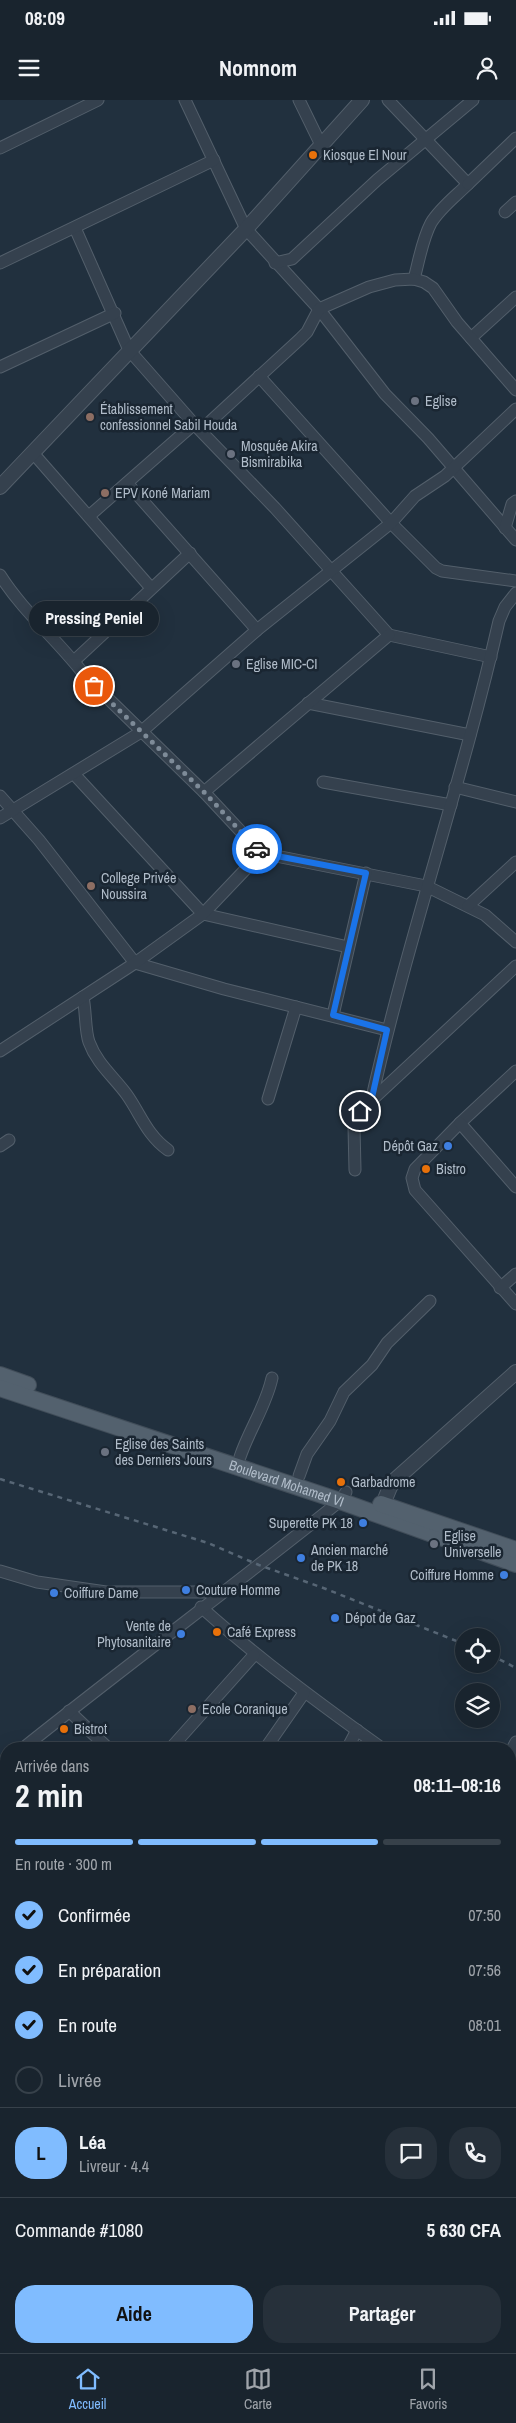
<!DOCTYPE html>
<html lang="fr">
<meta charset="utf-8">
<style>
:root{--surface:#19242e;--page:#26303a;--text:#f1f3f6;--muted:#9fa4aa;--line:#37414a;--accent:#80bcff}
body{margin:0;font-family:"Archivo Narrow",sans-serif;background:var(--page);color:var(--text);height:100vh;display:flex;flex-direction:column;font-size:19px;white-space:nowrap}
*{box-sizing:border-box;margin:0}
p{font-size:16px;color:var(--muted)}
.icon{flex:none;width:28px;height:28px;fill:none;stroke:currentColor;stroke-width:2;stroke-linecap:round;stroke-linejoin:round}
.map{position:relative;flex:1;overflow:hidden}
.details{position:absolute;left:0px;top:1642px;width:516px;height:611px;display:flex;flex-direction:column;background:var(--surface);border-radius:20px 20px 0 0;box-shadow:0 5px 20px #0002,0 0 0 1px var(--line)}
.details>*{flex:none}
.fabs{position:absolute;left:455px;top:1528px;display:grid;gap:10px}
.fabs a{display:grid;place-items:center;width:45px;height:45px;border-radius:50%;background:var(--surface);box-shadow:0 5px 20px #0002,0 0 0 1px var(--line);font-size:25px}
.pin{position:absolute;display:grid;place-items:center;width:42px;height:42px;color:#fff;margin:-21px;border:2px solid #fff;border-radius:50%;box-shadow:0 1px 5px #0007}
.courier{position:absolute;display:grid;place-items:center;width:50px;height:50px;margin:-25px;border:4px solid #1a73e8;border-radius:50%;background:#fff;color:#222;box-shadow:0 1px 6px #0007}
.bubble{position:absolute;height:35px;border-radius:18px;background:var(--surface);box-shadow:0 5px 20px #0002,0 0 0 1px var(--line);font-size:16px;font-weight:700;line-height:35px;text-align:center}
.headline em{font-style:normal;font-weight:700}
.headline div{display:flex;flex-direction:column-reverse}
.headline{display:flex;align-items:center;justify-content:space-between;height:85px;padding:0 15px}
h1{font-size:32px;font-weight:700;line-height:38px}
.bar{display:grid;grid-template-columns:repeat(4,1fr);gap:8px 5px;align-content:center;height:60px;padding:0 15px}
.bar i{height:6px;border-radius:4px;background:var(--line)}
.bar .active{background:var(--accent)}
.bar p{grid-column:span 4}
.line{display:flex;align-items:center;gap:12px;padding:0 15px;border-top:1px solid var(--line)}
.line div{flex:1}
.round{display:grid;place-items:center;flex:none;width:52px;height:52px;border-radius:20px;background:var(--page)}
ol{padding:0 15px;list-style:none}
li{display:flex;align-items:center;gap:15px;height:55px}
li p{margin-inline-start:auto}
li .icon{padding:5px;border-radius:50%;background:var(--accent);color:#111;stroke-width:4}
li:last-child{color:var(--muted)}
li i{width:28px;height:28px;border:2px solid var(--line);border-radius:50%}
.button{display:flex;gap:10px;margin-top:auto;padding:10px 15px}
.button a{flex:1;height:58px;border-radius:20px;background:var(--accent);color:#111;font-size:20px;font-weight:700;line-height:58px;text-align:center}
.button a+a{background:var(--page);color:var(--text)}
.status{display:flex;justify-content:space-between;align-items:center;height:35px;padding:0 25px;background:var(--surface);direction:ltr}
.status svg{height:14px;fill:currentColor}
header{display:flex;justify-content:space-between;align-items:center;height:65px;padding:0 15px;background:var(--surface);font-size:22px;font-weight:700}
.tab-bar{display:flex;justify-content:space-around;align-items:center;height:70px;border-top:1px solid var(--line);background:var(--surface);font-size:14px;color:var(--muted)}
.tab-bar a{display:grid;justify-items:center;gap:2px}
.tab-bar .active{color:var(--accent)}
.map>svg:first-child{display:block}
.lines{fill:none;stroke-linecap:round;stroke-linejoin:round}
.minor-casing{stroke:#535f6b;stroke-width:13}
.tertiary-casing{stroke:#535f6b;stroke-width:16}
.primary-casing{stroke:#414d59;stroke-width:18}
.minor{stroke:#35414e;stroke-width:11}
.tertiary{stroke:#35414e;stroke-width:14}
.primary{stroke:#53616e;stroke-width:16}
.rail{stroke:#576675;stroke-width:2.5;stroke-dasharray:5 5;stroke-linecap:butt}
.done{stroke:#7e8b98;stroke-width:5;stroke-dasharray:0 9}
.route{stroke:#1a73e8;stroke-width:6}
.food-dot{fill:#e8710a;stroke:#1a2632;stroke-width:2}
.worship-dot{fill:#6b7280;stroke:#1a2632;stroke-width:2}
.education-dot{fill:#8d6e63;stroke:#1a2632;stroke-width:2}
.shop-dot{fill:#3f7fe0;stroke:#1a2632;stroke-width:2}
.labels{text-anchor:middle;stroke-width:5;stroke-linejoin:round;paint-order:stroke}
.poi-label{font-size:14px;fill:#b0bcc9;stroke:#1a2632;text-anchor:start}
.street-label{font-size:14px;fill:#b0bcc9;stroke:#1a2632}
</style>
<div class="status"><b>08:09</b><svg viewBox="0 0 49 12"><path d="M0 12V9h3v3zM5 12V6h3v6zM10 12V3h3v9zM15 12V0h3v12zM26 1h20v11H26zM47 4h2v5h-2z"/></svg></div>
<header><svg class="icon" aria-label="menu" viewBox="0 0 24 24"><path d="M4 6h16M4 12h16M4 18h16"/></svg>Nomnom<svg class="icon" aria-label="person" viewBox="0 0 24 24"><circle cx="12" cy="8" r="4"/><path d="M4 21q1-7 8-7t8 7"/></svg></header>
<div class="map">
<svg width="516" height="2253" viewBox="0 0 516 2253">
<rect width="100%" height="100%" fill="#21303e"/>
<g class="lines">
<g class="minor-casing">
<g id="minor">
<path d="M185,0L246,129L319,209L385,294L428,338L516,440"/>
<path d="M299,0L321,45"/>
<path d="M388,0L468,84C456,96 440,108 431,123C422,140 419,161 414,179"/>
<path d="M0,48L98,0"/>
<path d="M468,84L516,38"/>
<path d="M505,112L516,102"/>
<path d="M75,128L129,250L194,324L275,408L389,535L491,557"/>
<path d="M0,163L214,60"/>
<path d="M275,163L292,159L377,80L473,0"/>
<path d="M471,238L516,197"/>
<path d="M0,267L115,213"/>
<path d="M259,276L391,423L436,468L442,471L516,481"/>
<path d="M201,330L300,239L307,232L319,209L369,187L395,180L414,179L424,182L433,188L457,222L516,290"/>
<path d="M33,353L151,488"/>
<path d="M127,383L257,530"/>
<path d="M89,416L194,324"/>
<path d="M505,428L512,404L516,401"/>
<path d="M0,475C24,513 59,541 86,577L204,692L261,753L426,786L485,815L516,842"/>
<path d="M74,561L190,453"/>
<path d="M308,603L470,635"/>
<path d="M74,674L203,814L348,847"/>
<path d="M323,682L451,705"/>
<path d="M455,687L516,702"/>
<path d="M204,692L389,535"/>
<path d="M0,696L39,740L135,863L224,889L387,930"/>
<path d="M0,718L141,632L257,530L391,423L415,396L445,376L516,309"/>
<path d="M468,806L516,762"/>
<path d="M83,897C86,911 85,931 89,942C97,964 114,977 127,995C141,1015 147,1035 168,1050"/>
<path d="M333,915L366,773"/>
<path d="M0,951L135,863L203,814L261,753"/>
<path d="M516,971L460,1023L415,1069L412,1078L415,1090L516,1204"/>
<path d="M268,999L296,907"/>
<path d="M371,1002C407,840 462,683 499,521L505,507L516,493"/>
<path d="M460,1023L516,1087"/>
<path d="M0,1046L9,1040"/>
<path d="M355,1070L354,1027L360,1011L516,866"/>
<path d="M500,1188L516,1174"/>
<path d="M240,1357C249,1330 266,1306 272,1278"/>
<path d="M299,1376L307,1354L330,1321L344,1292L372,1265L387,1243L430,1201"/>
<path d="M0,1471L37,1482L106,1492H223"/>
<path d="M201,1507C259,1559 320,1604 383,1649"/>
<path d="M69,1611L109,1649"/>
<path d="M22,1649C127,1565 235,1485 340,1401L346,1392"/>
<path d="M170,1649L254,1555"/>
<path d="M265,1649L304,1593"/>
<path d="M347,1649L357,1630"/>
<path d="M510,1653L516,1642"/>
<path d="M0,1666L6,1661"/>
<path d="M510,1719L516,1721"/>
<path d="M0,1722L6,1730"/>
<path d="M0,1756L6,1751"/>
<path d="M510,1831L516,1820"/>
<path d="M0,1858L6,1853"/>
<path d="M510,1895L516,1898"/>
<path d="M0,1911L6,1914"/>
<path d="M0,1934L6,1921"/>
<path d="M510,1964L516,1967"/>
<path d="M510,2039L516,2042"/>
<path d="M510,2067L516,2054"/>
<path d="M0,2099L6,2085"/>
<path d="M510,2136L516,2139"/>
<path d="M0,2191L6,2194"/>
<path d="M510,2195L516,2198"/>
<path d="M117,2248L130,2253"/>
<path d="M2,2253L6,2245"/>
<path d="M97,2253L99,2248"/>
<path d="M161,2253L164,2248"/>
<path d="M255,2253L258,2248"/>
<path d="M340,2253L343,2248"/>
<path d="M423,2253L426,2248"/>
<path d="M508,2253L516,2247"/>
</g>
</g>
<g class="tertiary-casing">
<g id="tertiary">
<path d="M0,387L246,129L362,0"/>
<path d="M379,1414L390,1387L396,1379L516,1272"/>
</g>
</g>
<g class="primary-casing">
<g id="primary">
<path d="M0,1275L28,1285"/>
<path id="s1" d="M0,1288L340,1401L516,1464"/>
<path d="M381,1404L516,1450"/>
</g>
</g>
<use href="#minor" class="minor"/>
<use href="#tertiary" class="tertiary"/>
<use href="#primary" class="primary"/>
<g class="rail">
<path d="M0,1379L208,1443L259,1465L326,1489L464,1544"/>
<path d="M491,1555L516,1568"/>
</g>
</g>
<g class="lines">
<path class="done" d="M94,586L204,692L257,749"/>
<path class="route" d="M257,749L261,753L366,773L333,915L387,930L371,1002L360,1011"/>
</g>
<g class="food-dot">
<circle cx="313" cy="55" r="5"/>
<circle cx="426" cy="1069" r="5"/>
<circle cx="341" cy="1382" r="5"/>
<circle cx="217" cy="1532" r="5"/>
<circle cx="64" cy="1629" r="5"/>
</g>
<g class="worship-dot">
<circle cx="415" cy="301" r="5"/>
<circle cx="231" cy="354" r="5"/>
<circle cx="236" cy="564" r="5"/>
<circle cx="105" cy="1352" r="5"/>
<circle cx="434" cy="1444" r="5"/>
</g>
<g class="education-dot">
<circle cx="90" cy="317" r="5"/>
<circle cx="105" cy="393" r="5"/>
<circle cx="91" cy="786" r="5"/>
<circle cx="192" cy="1609" r="5"/>
</g>
<g class="shop-dot">
<circle cx="448" cy="1046" r="5"/>
<circle cx="363" cy="1423" r="5"/>
<circle cx="301" cy="1458" r="5"/>
<circle cx="504" cy="1475" r="5"/>
<circle cx="186" cy="1490" r="5"/>
<circle cx="54" cy="1493" r="5"/>
<circle cx="335" cy="1518" r="5"/>
<circle cx="181" cy="1534" r="5"/>
</g>
<g class="labels">
<g class="poi-label">
<text x="323" y="60">Kiosque El Nour</text>
<text x="425" y="306">Eglise</text>
<text x="100" y="314">Établissement<tspan x="100" dy="16">confessionnel Sabil Houda</tspan></text>
<text x="241" y="351">Mosquée Akira<tspan x="241" dy="16">Bismirabika</tspan></text>
<text x="115" y="398">EPV Koné Mariam</text>
<text x="246" y="569">Eglise MIC-CI</text>
<text x="101" y="783">College Privée<tspan x="101" dy="16">Noussira</tspan></text>
<text x="438" y="1051" text-anchor="end">Dépôt Gaz</text>
<text x="436" y="1074">Bistro</text>
<text x="115" y="1349">Eglise des Saints<tspan x="115" dy="16">des Derniers Jours</tspan></text>
<text x="351" y="1387">Garbadrome</text>
<text x="353" y="1428" text-anchor="end">Superette PK 18</text>
<text x="444" y="1441">Eglise<tspan x="444" dy="16">Universelle</tspan></text>
<text x="311" y="1455">Ancien marché<tspan x="311" dy="16">de PK 18</tspan></text>
<text x="494" y="1480" text-anchor="end">Coiffure Homme</text>
<text x="196" y="1495">Couture Homme</text>
<text x="64" y="1498">Coiffure Dame</text>
<text x="345" y="1523">Dépot de Gaz</text>
<text x="171" y="1531" text-anchor="end">Vente de<tspan x="171" dy="16">Phytosanitaire</tspan></text>
<text x="227" y="1537">Café Express</text>
<text x="202" y="1614">Ecole Coranique</text>
<text x="74" y="1634">Bistrot</text>
</g>
<g class="street-label">
<text dy="5" stroke="none"><textPath href="#s1" startOffset="302">Boulevard Mohamed VI</textPath></text>
</g>
</g>
</svg>
<div class="fabs">
<a><svg class="icon" aria-label="locate" viewBox="0 0 24 24"><circle cx="12" cy="12" r="6"/><path d="M12 2v4M12 18v4M2 12h4M18 12h4"/></svg></a>
<a><svg class="icon" aria-label="layers" viewBox="0 0 24 24"><path d="M12 4l9 5-9 5-9-5zM3 14l9 5 9-5"/></svg></a>
</div>
<div class="pin" style="left:94px;top:586px;background:#ea580c"><svg class="icon" aria-label="bag" viewBox="0 0 24 24"><path d="M5 8h14l-1 12H6zM9 8a3 3 0 0 1 6 0"/></svg></div>
<div class="pin" style="left:360px;top:1011px;background:#1f2937"><svg class="icon" aria-label="home" viewBox="0 0 24 24"><path d="M3 11l9-7 9 7M6 9v11h12V9"/></svg></div>
<div class="courier" style="left:257px;top:749px"><svg class="icon" aria-label="car" viewBox="0 0 24 24"><path d="M5 17H2v-5l4-1 3-4h7l3 4 3 1v5h-3M9 17h6M6 11h13"/><circle cx="7" cy="17" r="2"/><circle cx="17" cy="17" r="2"/></svg></div>
<div class="bubble" style="left:29px;top:501px;width:130px">Pressing Peniel</div>
<section class="details">
<div class="headline"><div><h1>2 min</h1><p>Arrivée dans</p></div><em>08:11–08:16</em></div>
<div class="bar"><i class="active"></i><i class="active"></i><i class="active"></i><i></i><p>En route · 300 m</p></div>
<ol>
<li><svg class="icon" aria-label="check" viewBox="0 0 24 24"><path d="M5 12l5 5 9-10"/></svg>Confirmée<p>07:50</p></li>
<li><svg class="icon" aria-label="check" viewBox="0 0 24 24"><path d="M5 12l5 5 9-10"/></svg>En préparation<p>07:56</p></li>
<li><svg class="icon" aria-label="check" viewBox="0 0 24 24"><path d="M5 12l5 5 9-10"/></svg>En route<p>08:01</p></li>
<li><i></i>Livrée</li>
</ol>
<div class="line" style="height:90px"><b class="round" style="background:var(--accent);color:#111">L</b><div><b>Léa</b><p>Livreur · 4.4</p></div><a class="round"><svg class="icon" aria-label="chat" viewBox="0 0 24 24"><path d="M4 5h16v11H9l-5 4z"/></svg></a><a class="round"><svg class="icon" aria-label="phone" viewBox="0 0 24 24"><path d="M5 4h4l2 5-3 2q2 4 5 5l2-3 5 2v4C11 20 4 13 5 4z"/></svg></a></div>
<div class="line" style="height:65px"><div>Commande #1080</div><b>5 630 CFA</b></div>
<div class="button"><a>Aide</a><a>Partager</a></div>
</section>
</div>
<nav class="tab-bar">
<a class="active"><svg class="icon" aria-label="home" viewBox="0 0 24 24"><path d="M3 11l9-7 9 7M6 9v11h12V9"/></svg>Accueil</a>
<a><svg class="icon" aria-label="map" viewBox="0 0 24 24"><path d="M3 6l6-2 6 2 6-2v14l-6 2-6-2-6 2zM9 4v14M15 6v14"/></svg>Carte</a>
<a><svg class="icon" aria-label="saved" viewBox="0 0 24 24"><path d="M7 4h10v16l-5-4-5 4z"/></svg>Favoris</a>
</nav>
